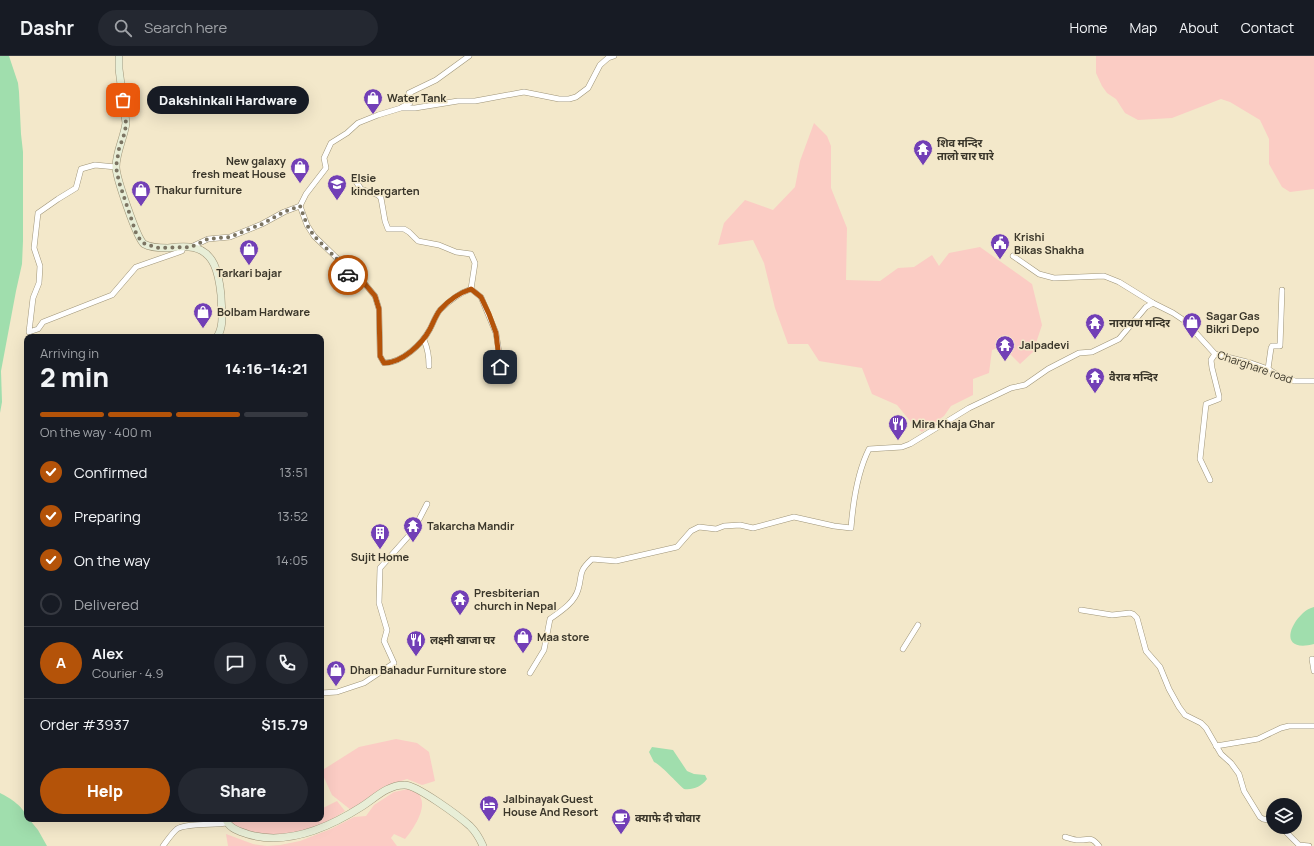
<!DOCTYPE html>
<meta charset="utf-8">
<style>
:root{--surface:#171b24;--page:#242831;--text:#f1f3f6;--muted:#9ea1a6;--line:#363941;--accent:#b45309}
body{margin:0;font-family:Manrope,"Noto Sans Devanagari",sans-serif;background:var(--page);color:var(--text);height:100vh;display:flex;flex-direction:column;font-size:15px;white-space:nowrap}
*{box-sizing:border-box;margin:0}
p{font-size:13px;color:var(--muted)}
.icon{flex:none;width:22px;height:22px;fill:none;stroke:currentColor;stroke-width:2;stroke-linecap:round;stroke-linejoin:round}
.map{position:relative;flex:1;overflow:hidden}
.drawer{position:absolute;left:24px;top:278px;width:300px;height:488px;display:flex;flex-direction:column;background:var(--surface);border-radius:8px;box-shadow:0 4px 16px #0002}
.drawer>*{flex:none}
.tools{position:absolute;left:1266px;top:742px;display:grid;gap:8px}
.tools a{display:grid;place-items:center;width:36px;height:36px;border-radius:50%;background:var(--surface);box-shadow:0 4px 16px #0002;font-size:20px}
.pin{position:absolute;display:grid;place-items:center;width:34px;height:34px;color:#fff;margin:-17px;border-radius:8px;box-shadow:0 2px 6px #0006}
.courier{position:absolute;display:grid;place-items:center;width:40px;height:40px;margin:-20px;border:3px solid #b45309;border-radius:50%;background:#fff;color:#222;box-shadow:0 1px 5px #0007}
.bubble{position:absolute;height:28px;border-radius:14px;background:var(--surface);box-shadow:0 4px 16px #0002;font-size:13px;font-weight:800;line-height:28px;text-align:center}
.overview em{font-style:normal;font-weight:800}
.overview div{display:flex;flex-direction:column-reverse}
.overview{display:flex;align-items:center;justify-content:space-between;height:68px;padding:0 16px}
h1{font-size:26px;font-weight:800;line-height:30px}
.bar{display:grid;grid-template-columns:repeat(4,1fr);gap:6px 4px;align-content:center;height:48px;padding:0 16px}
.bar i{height:5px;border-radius:3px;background:var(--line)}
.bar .active{background:var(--accent)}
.bar p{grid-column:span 4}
.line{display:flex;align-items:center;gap:10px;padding:0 16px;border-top:1px solid var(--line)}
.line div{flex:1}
.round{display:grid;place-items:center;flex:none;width:42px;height:42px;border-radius:21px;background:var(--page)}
ol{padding:0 16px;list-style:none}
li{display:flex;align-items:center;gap:12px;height:44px}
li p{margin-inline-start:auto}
li .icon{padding:4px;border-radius:50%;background:var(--accent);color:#fff;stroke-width:4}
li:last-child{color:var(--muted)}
li i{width:22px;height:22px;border:2px solid var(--line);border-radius:50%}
.cta{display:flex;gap:8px;margin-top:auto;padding:8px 16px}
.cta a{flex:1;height:46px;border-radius:24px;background:var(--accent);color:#fff;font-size:16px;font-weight:800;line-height:46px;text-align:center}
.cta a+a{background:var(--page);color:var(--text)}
header{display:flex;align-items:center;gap:24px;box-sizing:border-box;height:56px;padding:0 20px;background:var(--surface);border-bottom:1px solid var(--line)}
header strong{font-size:19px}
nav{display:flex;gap:22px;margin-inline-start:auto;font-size:14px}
.search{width:280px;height:36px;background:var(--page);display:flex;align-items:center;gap:10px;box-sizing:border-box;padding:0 14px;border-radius:22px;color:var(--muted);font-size:15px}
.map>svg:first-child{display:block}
.green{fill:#fbccc4}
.water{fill:#a0dead}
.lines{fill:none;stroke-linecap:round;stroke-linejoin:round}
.street-casing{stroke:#9e9478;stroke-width:6}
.secondary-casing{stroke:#9e9478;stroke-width:8}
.street{stroke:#fff;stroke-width:5}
.secondary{stroke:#e8eed7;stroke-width:7}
.done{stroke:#7b7462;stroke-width:4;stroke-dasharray:0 7.2}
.route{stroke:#b45309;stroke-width:5}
.labels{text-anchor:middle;stroke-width:3;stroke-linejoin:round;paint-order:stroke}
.poi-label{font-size:11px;font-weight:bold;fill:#3a362a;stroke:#f3e8ca;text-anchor:start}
.street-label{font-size:11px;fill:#3a362a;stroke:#f3e8ca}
</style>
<header>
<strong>Dashr</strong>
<div class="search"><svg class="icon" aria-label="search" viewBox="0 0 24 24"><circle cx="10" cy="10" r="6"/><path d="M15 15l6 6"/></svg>Search here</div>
<nav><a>Home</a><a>Map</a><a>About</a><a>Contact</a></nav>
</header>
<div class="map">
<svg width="1314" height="790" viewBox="0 0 1314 790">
<rect width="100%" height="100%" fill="#f3e8ca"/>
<g class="green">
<path d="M1096,0H1314V133L1290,136L1282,131L1269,108V83L1260,64L1230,46L1221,43L1172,62L1138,64L1125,57L1116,43L1107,37L1102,30L1096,17Z"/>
<path d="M814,67L827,80L831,90V132L847,172L846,224L880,225L898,212L914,211L932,199L939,210L949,197L980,191L1032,228L1042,269L1033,296L1020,308L1011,299L1006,289L992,294L989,317L973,323V339L951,350L944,360L922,376L915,371L897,349L872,338L862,312L819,305L808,288H788L775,252L764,207L753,184L718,189L724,167L745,144L773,154L795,131L800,105Z"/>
<path d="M396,683L417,687L429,696L435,725L422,729L407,723L383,731L351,754L332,739L321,715L359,691Z"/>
<path d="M408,733L419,738C420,740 422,744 422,747C423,758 412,775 405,783L394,778L391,782L397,790H228L226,778L253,788L267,790L280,789L300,785L331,773L354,761L366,760L374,749L394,736Z"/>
<path d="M337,745L345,755L329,765L292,780L242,777L226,763H266L277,766L290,763H321V753Z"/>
</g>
<g class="water">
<path d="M0,0H9L18,27L19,36L21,78L23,96V185L22,208L16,235L1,315L2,346L0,357Z"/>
<path d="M1314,551V588C1283,596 1286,573 1303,557C1306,554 1310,552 1314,551Z"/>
<path d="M652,691L673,694L687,715L694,718L705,719L707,723C701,731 693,734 684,733C677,727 660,708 654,706L649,696Z"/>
<path d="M0,737C10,742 25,751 27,763H29L38,774L47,790H0Z"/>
</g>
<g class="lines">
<g class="street-casing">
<g id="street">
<path d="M402,51L410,47L411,41L409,37L436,24L469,0"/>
<path d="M116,111L95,109L81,113L76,132L58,143L38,157L34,192L40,210L39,227L33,242L29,276L38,273L43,266L112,239L136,211L182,195L183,191"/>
<path d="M355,124L361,133L378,139L381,142L385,165L388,173H404L409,176L418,185L439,189L456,196L471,198L475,207L471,233"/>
<path d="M300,150L307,169L314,180L342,207L350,221L365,228L375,240L379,253L380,300L384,307C402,307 422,288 430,273C433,267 436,259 440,254C449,245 459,237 471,233L481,241L496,277L500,303L501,319"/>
<path d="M191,191L208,183L230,181L262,168L284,156L300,150L306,138L326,112L324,102L331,87L347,77L358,67L378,59L401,52H415L458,45H475L524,36L559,43H569L576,41L588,32L600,9L608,2L614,0"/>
<path d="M1013,200L1039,218L1054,222L1104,220L1119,226L1153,247L1173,257L1185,265L1215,298L1251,307L1268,313L1279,320L1295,325H1314"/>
<path d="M424,284C428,293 429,300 429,310"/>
<path d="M1268,313L1271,292L1272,290H1280L1282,234"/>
<path d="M1210,424L1200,403L1206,348L1219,343V340L1212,312L1211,304L1215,298"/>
<path d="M1081,554L1112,559L1130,557L1133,558L1137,562L1146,595L1160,611L1169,633L1179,651L1185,659L1201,667L1206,672L1221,698L1231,707L1239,718L1244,735L1260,761L1263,763L1273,765"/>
<path d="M903,593L918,569"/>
<path d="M1312,603L1314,615"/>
<path d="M530,617L544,594L550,563C561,555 574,547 578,534C583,518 577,517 592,503L616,505L677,491L691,475L699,471L716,473L724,470L740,469L753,472L794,461L834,470L851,472C853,446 857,417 869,393L902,391L910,388L969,352L1011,332L1025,329L1048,313L1079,297L1092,296L1119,283L1146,251L1153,247"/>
<path d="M321,637L337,636L364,627L394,607L384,585L387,574L379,547L380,512L413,475L427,448"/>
<path d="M1216,690L1258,683L1281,672L1289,670H1314"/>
<path d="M1281,771L1299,789L1309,790"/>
<path d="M1065,781C1069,782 1074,784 1078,784C1090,785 1090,779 1099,790"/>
<path d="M163,790C167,785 172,777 177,773C185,767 215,769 227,767"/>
</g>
</g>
<g class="secondary-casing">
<g id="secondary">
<path d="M119,0V13L126,67C124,82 116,96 116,111C116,121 137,183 144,188C151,192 160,192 168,192C175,191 182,190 189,191C215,193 219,219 221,239C221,253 225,269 217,281"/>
<path d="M226,763C228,772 239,775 247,778C286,790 328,772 361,751C374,743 387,729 404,729C416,728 460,761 470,770C476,776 480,783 483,790"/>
</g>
</g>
<use href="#street" class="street"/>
<use href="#secondary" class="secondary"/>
</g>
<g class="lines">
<path class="done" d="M123,44L126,67L125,76L119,93L116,111L119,126L136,177L141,185L145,188L159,192L191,191L208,183L230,181L262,168L284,156L300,150L307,169L314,180L342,208L348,219"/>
<path class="route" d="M348,219L350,222L365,228L375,240L379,253L380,300L384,307C402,307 422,288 430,273C433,267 436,259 440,254C448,245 459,237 471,233L481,241L489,258L496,277L500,311"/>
</g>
<defs>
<g id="shop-pin" transform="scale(1)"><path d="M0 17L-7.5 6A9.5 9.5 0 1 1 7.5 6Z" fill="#723fb6" stroke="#f3e8ca"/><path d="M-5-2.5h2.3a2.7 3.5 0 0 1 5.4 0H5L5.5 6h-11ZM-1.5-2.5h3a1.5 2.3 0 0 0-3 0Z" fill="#fff"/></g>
<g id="temple-pin" transform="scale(1)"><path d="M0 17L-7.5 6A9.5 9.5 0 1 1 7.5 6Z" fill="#723fb6" stroke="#f3e8ca"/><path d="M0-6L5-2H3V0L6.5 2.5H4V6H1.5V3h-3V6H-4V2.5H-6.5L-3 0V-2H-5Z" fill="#fff"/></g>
<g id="school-pin" transform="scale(1)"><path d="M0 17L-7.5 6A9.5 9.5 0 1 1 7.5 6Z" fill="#723fb6" stroke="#f3e8ca"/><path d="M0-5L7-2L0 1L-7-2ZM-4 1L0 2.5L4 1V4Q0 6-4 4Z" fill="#fff"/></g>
<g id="civic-pin" transform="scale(1)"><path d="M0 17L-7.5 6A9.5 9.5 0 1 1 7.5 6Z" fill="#723fb6" stroke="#f3e8ca"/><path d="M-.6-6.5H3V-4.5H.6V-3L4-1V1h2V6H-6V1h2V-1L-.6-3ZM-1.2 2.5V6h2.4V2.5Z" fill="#fff"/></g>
<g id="restaurant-pin" transform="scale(1)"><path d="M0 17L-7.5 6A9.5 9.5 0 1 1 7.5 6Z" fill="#723fb6" stroke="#f3e8ca"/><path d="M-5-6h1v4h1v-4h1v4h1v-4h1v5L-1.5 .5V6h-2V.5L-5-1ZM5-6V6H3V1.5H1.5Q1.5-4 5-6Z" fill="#fff"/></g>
<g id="building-pin" transform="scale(1)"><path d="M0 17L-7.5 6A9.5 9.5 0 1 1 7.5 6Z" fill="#723fb6" stroke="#f3e8ca"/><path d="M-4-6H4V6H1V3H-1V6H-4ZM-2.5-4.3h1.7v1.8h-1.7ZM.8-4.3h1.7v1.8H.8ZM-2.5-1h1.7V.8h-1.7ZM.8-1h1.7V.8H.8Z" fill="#fff"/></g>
<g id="hotel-pin" transform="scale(1)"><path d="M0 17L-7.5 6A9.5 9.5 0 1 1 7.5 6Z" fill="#723fb6" stroke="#f3e8ca"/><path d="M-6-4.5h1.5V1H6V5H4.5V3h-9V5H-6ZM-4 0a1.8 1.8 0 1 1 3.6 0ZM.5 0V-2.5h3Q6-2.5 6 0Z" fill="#fff"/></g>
<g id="cafe-pin" transform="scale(1)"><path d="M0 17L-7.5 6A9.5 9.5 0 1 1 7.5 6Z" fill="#723fb6" stroke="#f3e8ca"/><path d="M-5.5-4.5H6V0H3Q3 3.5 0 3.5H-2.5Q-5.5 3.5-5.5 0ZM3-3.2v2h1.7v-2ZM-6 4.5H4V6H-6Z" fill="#fff"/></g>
</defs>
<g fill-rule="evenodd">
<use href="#shop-pin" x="373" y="42"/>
<use href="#temple-pin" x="923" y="93"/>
<use href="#shop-pin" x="300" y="111"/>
<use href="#school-pin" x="337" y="128"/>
<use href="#shop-pin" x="141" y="134"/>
<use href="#civic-pin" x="1000" y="187"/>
<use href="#shop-pin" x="249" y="193"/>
<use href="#shop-pin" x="203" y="256"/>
<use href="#shop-pin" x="1192" y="266"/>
<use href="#temple-pin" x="1095" y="267"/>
<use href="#temple-pin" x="1005" y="289"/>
<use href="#temple-pin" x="1095" y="321"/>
<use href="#restaurant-pin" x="898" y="368"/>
<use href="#temple-pin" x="413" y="470"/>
<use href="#building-pin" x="380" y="477"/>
<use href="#temple-pin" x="460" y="543"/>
<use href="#shop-pin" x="523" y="581"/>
<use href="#restaurant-pin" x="416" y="584"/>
<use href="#shop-pin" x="336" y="614"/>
<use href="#hotel-pin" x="489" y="749"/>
<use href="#cafe-pin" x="621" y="762"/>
</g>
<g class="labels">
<g class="poi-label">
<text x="387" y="46">Water Tank</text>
<text x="937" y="91">शिव मन्दिर<tspan x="937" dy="13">तालो चार घारे</tspan></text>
<text x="286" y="109" text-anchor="end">New galaxy<tspan x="286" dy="13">fresh meat House</tspan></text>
<text x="351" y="126">Elsie<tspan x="351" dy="13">kindergarten</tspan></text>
<text x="155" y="138">Thakur furniture</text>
<text x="1014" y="185">Krishi<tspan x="1014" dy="13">Bikas Shakha</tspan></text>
<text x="249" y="221" text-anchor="middle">Tarkari bajar</text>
<text x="217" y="260">Bolbam Hardware</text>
<text x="1206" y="264">Sagar Gas<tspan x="1206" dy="13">Bikri Depo</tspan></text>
<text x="1109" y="271">नारायण मन्दिर</text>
<text x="1019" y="293">Jalpadevi</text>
<text x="1109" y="325">वैराब मन्दिर</text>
<text x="912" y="372">Mira Khaja Ghar</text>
<text x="427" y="474">Takarcha Mandir</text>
<text x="380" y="505" text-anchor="middle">Sujit Home</text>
<text x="474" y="541">Presbiterian<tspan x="474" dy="13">church in Nepal</tspan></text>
<text x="537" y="585">Maa store</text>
<text x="430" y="588">लक्ष्मी खाजा घर</text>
<text x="350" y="618">Dhan Bahadur Furniture store</text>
<text x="503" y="747">Jalbinayak Guest<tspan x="503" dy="13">House And Resort</tspan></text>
<text x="635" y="766">क्याफे दी चोवार</text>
</g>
<g class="street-label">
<text transform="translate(1255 311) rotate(19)" y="4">Charghare road</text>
</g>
</g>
</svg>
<div class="tools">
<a><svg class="icon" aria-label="layers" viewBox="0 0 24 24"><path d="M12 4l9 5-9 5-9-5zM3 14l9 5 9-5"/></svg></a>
</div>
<div class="pin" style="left:123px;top:44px;background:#ea580c"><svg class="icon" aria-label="bag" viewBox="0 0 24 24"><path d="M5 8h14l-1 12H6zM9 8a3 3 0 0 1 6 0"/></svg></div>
<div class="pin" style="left:500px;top:311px;background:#1f2937"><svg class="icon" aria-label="home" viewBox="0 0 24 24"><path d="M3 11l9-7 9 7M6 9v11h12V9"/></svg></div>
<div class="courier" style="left:348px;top:219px"><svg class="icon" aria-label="car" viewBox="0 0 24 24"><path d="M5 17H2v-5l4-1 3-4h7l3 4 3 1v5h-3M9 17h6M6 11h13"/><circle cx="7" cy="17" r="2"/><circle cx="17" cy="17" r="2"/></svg></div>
<div class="bubble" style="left:147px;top:30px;width:162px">Dakshinkali Hardware</div>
<section class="drawer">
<div class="overview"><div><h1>2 min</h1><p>Arriving in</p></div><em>14:16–14:21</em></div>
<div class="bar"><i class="active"></i><i class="active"></i><i class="active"></i><i></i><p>On the way · 400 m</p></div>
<ol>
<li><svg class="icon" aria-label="check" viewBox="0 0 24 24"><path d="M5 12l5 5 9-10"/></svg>Confirmed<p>13:51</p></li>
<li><svg class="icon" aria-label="check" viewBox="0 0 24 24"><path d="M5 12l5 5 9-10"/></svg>Preparing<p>13:52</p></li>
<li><svg class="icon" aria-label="check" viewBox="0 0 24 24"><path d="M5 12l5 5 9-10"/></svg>On the way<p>14:05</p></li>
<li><i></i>Delivered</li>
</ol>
<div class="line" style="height:72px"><b class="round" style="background:var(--accent);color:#fff">A</b><div><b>Alex</b><p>Courier · 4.9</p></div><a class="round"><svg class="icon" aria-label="chat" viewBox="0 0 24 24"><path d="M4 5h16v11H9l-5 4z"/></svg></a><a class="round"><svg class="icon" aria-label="phone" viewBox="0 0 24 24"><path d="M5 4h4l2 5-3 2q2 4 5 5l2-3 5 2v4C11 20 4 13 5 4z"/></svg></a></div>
<div class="line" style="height:52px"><div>Order #3937</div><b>$15.79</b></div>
<div class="cta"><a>Help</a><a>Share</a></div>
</section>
</div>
